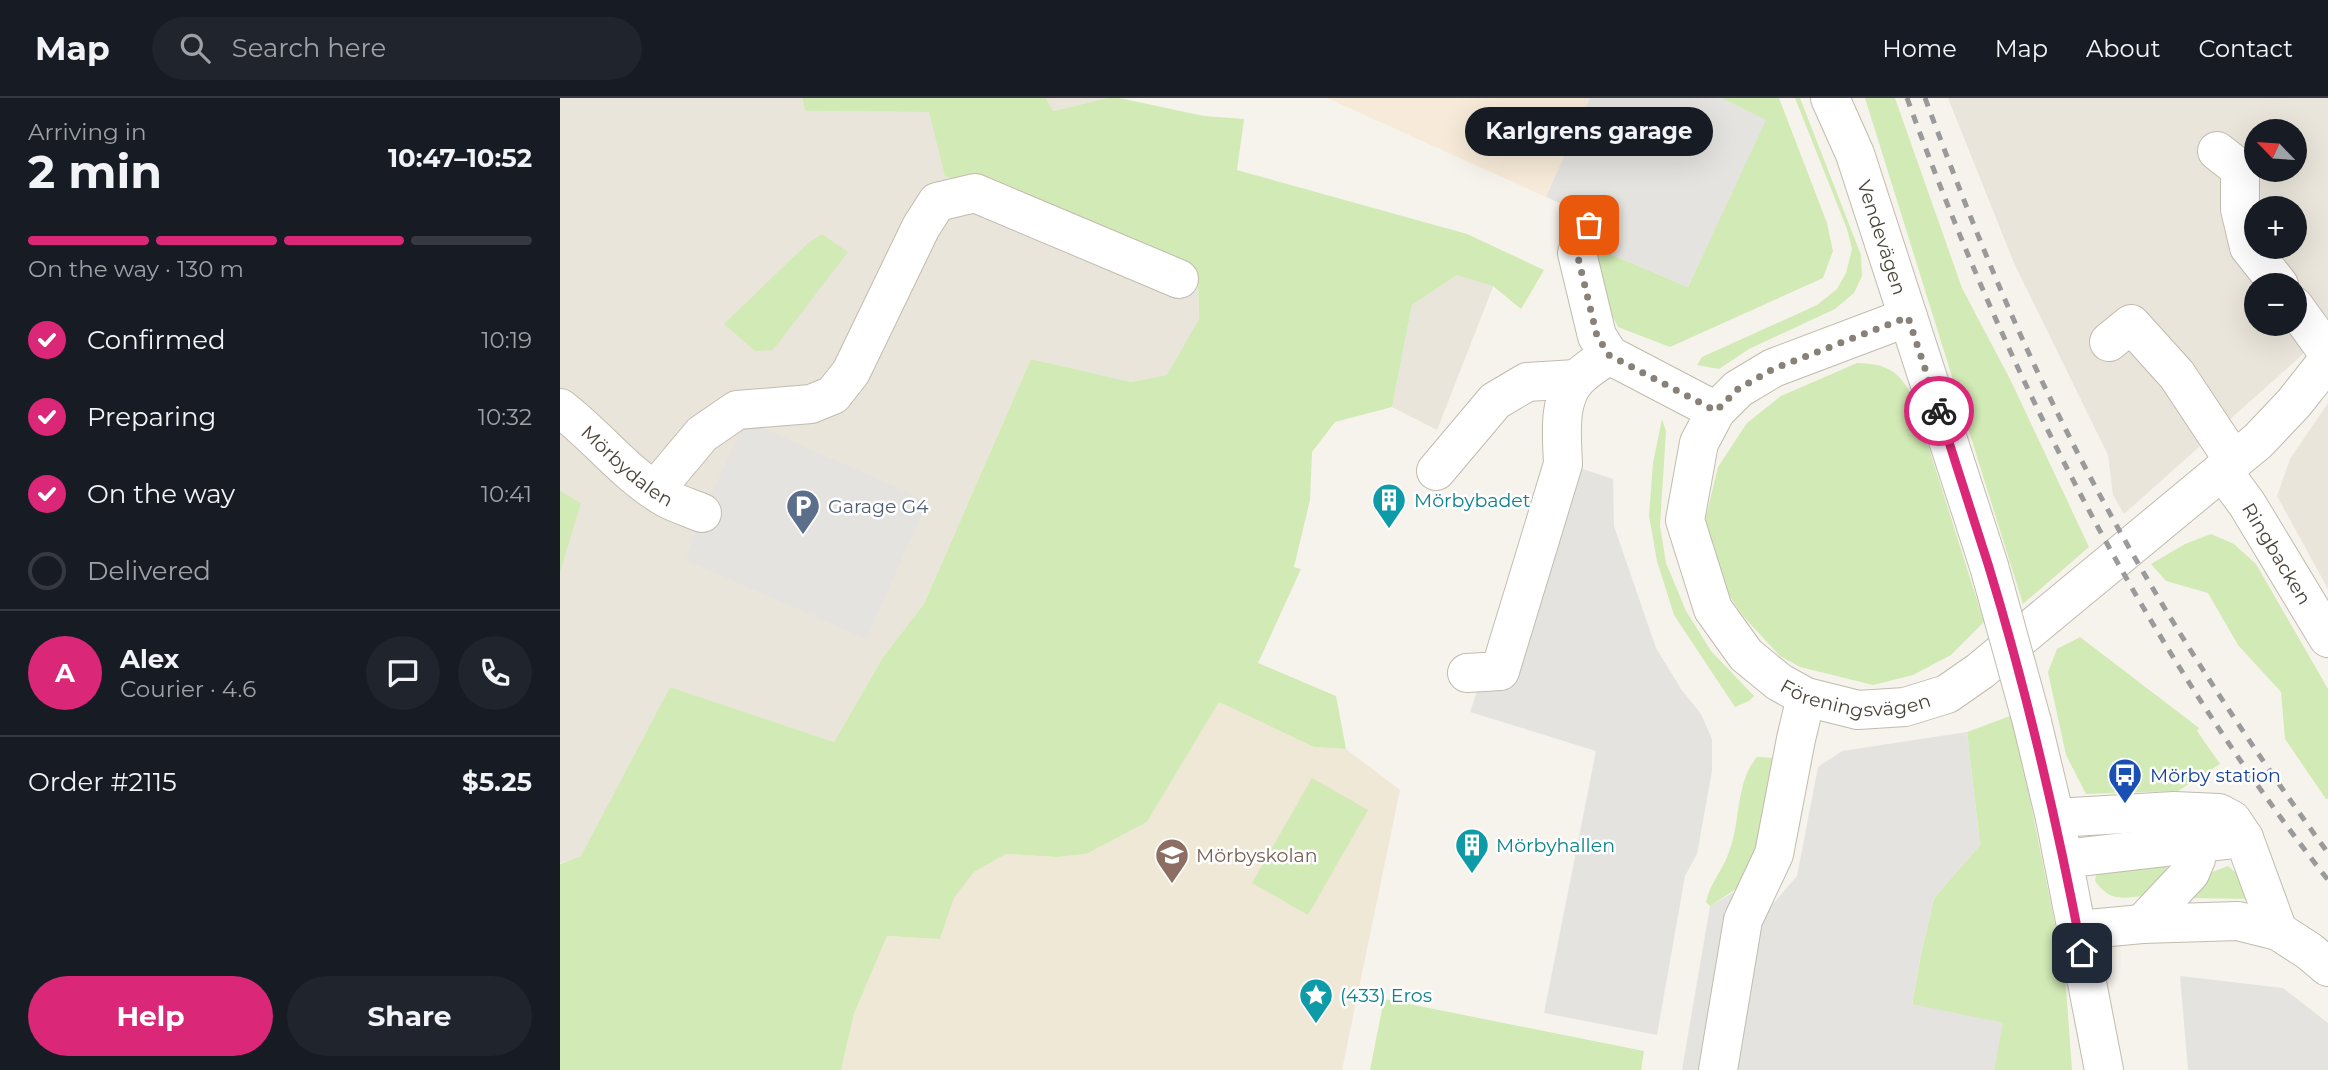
<!DOCTYPE html>
<meta charset="utf-8">
<style>
:root{--surface:#171b24;--page:#20242c;--text:#f1f3f6;--muted:#9ea1a6;--line:#363941;--accent:#db2777}
body{margin:0;font-family:Montserrat,sans-serif;background:var(--page);color:var(--text);height:100vh;display:flex;flex-direction:column;font-size:26px;white-space:nowrap}
*{box-sizing:border-box;margin:0}
p{font-size:23px;color:var(--muted)}
.icon{flex:none;width:38px;height:38px;fill:none;stroke:currentColor;stroke-width:2;stroke-linecap:round;stroke-linejoin:round}
.map{position:relative;flex:1;overflow:hidden}
.side{display:flex;flex-direction:column;background:var(--surface);width:560px}
.side>*{flex:none}
.needle{width:46px;rotate:295deg}
.fabs{position:absolute;left:1684px;top:21px;display:grid;gap:14px}
.fabs a{display:grid;place-items:center;width:63px;height:63px;border-radius:50%;background:var(--surface);box-shadow:0 7px 28px #0002;font-size:35px}
.pin{position:absolute;display:grid;place-items:center;width:60px;height:60px;color:#fff;margin:-30px;border-radius:14px;box-shadow:0 4px 10px #0006}
.courier{position:absolute;display:grid;place-items:center;width:70px;height:70px;margin:-35px;border:5px solid #db2777;border-radius:50%;background:#fff;color:#222;box-shadow:0 2px 9px #0007}
.bubble{position:absolute;height:49px;border-radius:24px;background:var(--surface);box-shadow:0 7px 28px #0002;font-size:23px;font-weight:700;line-height:49px;text-align:center}
.overview em{font-style:normal;font-weight:700}
.overview div{display:flex;flex-direction:column-reverse}
.overview{display:flex;align-items:center;justify-content:space-between;height:119px;padding:0 28px}
h1{font-size:46px;font-weight:700;line-height:52px}
.bar{display:grid;grid-template-columns:repeat(4,1fr);gap:10px 7px;align-content:center;height:84px;padding:0 28px}
.bar i{height:9px;border-radius:5px;background:var(--line)}
.bar .current{background:var(--accent)}
.bar p{grid-column:span 4}
.line{display:flex;align-items:center;gap:18px;padding:0 28px;border-top:2px solid var(--line)}
.line div{flex:1}
.round{display:grid;place-items:center;flex:none;width:74px;height:74px;border-radius:37px;background:var(--page)}
ol{padding:0 28px;list-style:none}
li{display:flex;align-items:center;gap:21px;height:77px}
li p{margin-inline-start:auto}
li .icon{padding:7px;border-radius:50%;background:var(--accent);color:#fff;stroke-width:4}
li:last-child{color:var(--muted)}
li i{width:38px;height:38px;border:4px solid var(--line);border-radius:50%}
.cta{display:flex;gap:14px;margin-top:auto;padding:14px 28px}
.cta a{flex:1;height:80px;border-radius:42px;background:var(--accent);color:#fff;font-size:28px;font-weight:700;line-height:80px;text-align:center}
.cta a+a{background:var(--page);color:var(--text)}
header{display:flex;align-items:center;gap:42px;box-sizing:border-box;height:98px;padding:0 35px;background:var(--surface);border-bottom:2px solid var(--line)}
header strong{font-size:33px}
nav{display:flex;gap:38px;margin-inline-start:auto;font-size:24px}
.search{width:490px;height:63px;background:var(--page);display:flex;align-items:center;gap:18px;box-sizing:border-box;padding:0 24px;border-radius:38px;color:var(--muted);font-size:26px}
main{display:flex;flex:1;min-height:0}
.map>svg:first-child{display:block}
.residential{fill:#eae5da;fill-rule:evenodd}
.commercial{fill:#f7ead8}
.education{fill:#efe8d6}
.green{fill:#d2eab5}
.parking{fill:#e5e3e0}
.lines{fill:none;stroke-linecap:round;stroke-linejoin:round}
.minor-casing{stroke:#c2bbae;stroke-width:40}
.minor{stroke:#fff;stroke-width:38}
.rail{stroke:#9a9a9a;stroke-width:5;stroke-dasharray:9 9;stroke-linecap:butt}
.minor-bridge-casing{stroke:#c2bbae;stroke-width:40;stroke-linecap:butt}
.minor-bridge{stroke:#fff;stroke-width:38}
.done{stroke:#878178;stroke-width:7;stroke-dasharray:0 12.6}
.route{stroke:#db2777;stroke-width:9}
.labels{text-anchor:middle;stroke-width:5;stroke-linejoin:round;paint-order:stroke}
.street-label{font-size:19px;fill:#4b4439;stroke:#fff}
.culture-label{font-size:19px;fill:#0d838f;stroke:#fff;text-anchor:start}
.service-label{font-size:19px;fill:#4e5e75;stroke:#fff;text-anchor:start}
.transit-label{font-size:19px;fill:#164399;stroke:#fff;text-anchor:start}
.education-label{font-size:19px;fill:#785e54;stroke:#fff;text-anchor:start}
</style>
<header>
<strong>Map</strong>
<div class="search"><svg class="icon" aria-label="search" viewBox="0 0 24 24"><circle cx="10" cy="10" r="6"/><path d="M15 15l6 6"/></svg>Search here</div>
<nav><a>Home</a><a>Map</a><a>About</a><a>Contact</a></nav>
</header>
<main>
<section class="side">
<div class="overview"><div><h1>2 min</h1><p>Arriving in</p></div><em>10:47–10:52</em></div>
<div class="bar"><i class="current"></i><i class="current"></i><i class="current"></i><i></i><p>On the way · 130 m</p></div>
<ol>
<li><svg class="icon" aria-label="check" viewBox="0 0 24 24"><path d="M5 12l5 5 9-10"/></svg>Confirmed<p>10:19</p></li>
<li><svg class="icon" aria-label="check" viewBox="0 0 24 24"><path d="M5 12l5 5 9-10"/></svg>Preparing<p>10:32</p></li>
<li><svg class="icon" aria-label="check" viewBox="0 0 24 24"><path d="M5 12l5 5 9-10"/></svg>On the way<p>10:41</p></li>
<li><i></i>Delivered</li>
</ol>
<div class="line" style="height:126px"><b class="round" style="background:var(--accent);color:#fff">A</b><div><b>Alex</b><p>Courier · 4.6</p></div><a class="round"><svg class="icon" aria-label="chat" viewBox="0 0 24 24"><path d="M4 5h16v11H9l-5 4z"/></svg></a><a class="round"><svg class="icon" aria-label="phone" viewBox="0 0 24 24"><path d="M5 4h4l2 5-3 2q2 4 5 5l2-3 5 2v4C11 20 4 13 5 4z"/></svg></a></div>
<div class="line" style="height:91px"><div>Order #2115</div><b>$5.25</b></div>
<div class="cta"><a>Help</a><a>Share</a></div>
</section>
<div class="map">
<svg width="1768" height="972" viewBox="0 0 1768 972">
<rect width="100%" height="100%" fill="#f6f3ec"/>
<g class="residential">
<path d="M0,0H242L247,13L369,14L431,92L638,175L639,221L608,277L571,284L471,261L364,506L323,559L274,644L110,589L21,759L0,765Z"/>
<path d="M486,0H549L493,13Z"/>
<path d="M1388,0H1768V220L1742,257L1564,416L1553,397L1548,357L1454,165ZM1696,33H1734V72H1696ZM1696,110H1734V149H1696ZM1696,187H1734V226H1696Z"/>
<path d="M940,171L877,332L832,309L852,207L897,177Z"/>
<path d="M1768,305V491L1717,398L1730,361Z"/>
</g>
<path class="commercial" d="M767,0H1030L986,99Z"/>
<path class="education" d="M659,604L754,649L786,651L840,692L782,972H281L294,916L327,838L380,841L394,800L414,774L446,756L496,759L525,756L587,724Z"/>
<g class="green">
<path d="M242,0H486L493,13L548,0H559L644,18L684,21L677,72L907,136L984,172L961,211L933,188L897,177L852,207L832,309L775,324L752,354L750,402L734,469L741,471L698,565L776,598L786,651L754,649L659,604L587,724L526,756L496,759L446,756L414,774L394,800L380,841L327,838L294,916L281,972H0V766L21,758L110,589L274,644L323,559L364,506L471,261L571,284L607,277L639,221L638,175L431,92L385,78L369,14L246,13Z"/>
<path d="M1161,0H1219L1267,125L1273,153L1263,180L1110,249L1058,229L1047,207L1035,161L1041,152L1128,189L1205,22Z"/>
<path d="M1235,0H1240L1301,157L1302,178L1294,195L1275,211L1189,251L1159,271L1137,267L1142,259L1257,207L1277,191L1286,175L1292,151L1287,131Z"/>
<path d="M1305,0H1335L1402,190L1451,283L1529,449L1463,506Z"/>
<path d="M262,136L288,154L213,252L195,253L164,226L248,145Z"/>
<path d="M1297,265C1328,266 1339,273 1353,300L1424,524L1391,557L1353,577L1313,587L1240,569L1220,558L1183,518L1157,479L1143,431L1158,369L1187,325L1221,298Z"/>
<path d="M1102,321L1106,333L1100,428L1106,465L1126,513L1151,553L1194,598L1189,603L1175,609L1114,517L1097,463L1089,418L1093,365Z"/>
<path d="M0,393L21,405L0,474Z"/>
<path d="M1651,436L1674,446L1696,466L1768,591V701H1766L1725,641L1721,594L1678,547L1648,495L1606,483L1591,466L1625,446Z"/>
<path d="M1520,539L1639,630L1637,633L1660,666L1618,693L1526,696L1506,657L1488,574L1497,551Z"/>
<path d="M1453,617L1505,876L1512,972H1434L1442,925L1352,907L1361,856L1374,800L1420,747L1407,634Z"/>
<path d="M1197,659L1218,660L1194,779L1150,808L1146,804C1150,785 1163,772 1169,754C1181,724 1175,685 1197,659Z"/>
<path d="M752,680L808,712L748,817L692,785Z"/>
<path d="M1606,763L1607,770L1585,798C1562,800 1550,804 1535,783L1537,773Z"/>
<path d="M1668,768L1683,781L1690,801L1627,800L1645,777Z"/>
<path d="M824,901L1084,953L1081,972H810Z"/>
</g>
<g class="parking">
<path d="M1030,0H1161L1206,22L1128,189L1041,152L1029,127L1006,108L986,99Z"/>
<path d="M186,323L368,403L306,541L125,462L142,415Z"/>
<path d="M996,362L1053,381L1054,428L1096,550L1121,591L1141,616L1152,641V673L1137,756L1125,778L1097,937L984,915L1036,653L910,614Z"/>
<path d="M1407,634L1420,747L1374,800L1361,856L1352,906L1443,925L1434,972H1168L1193,829L1237,778L1258,669L1282,653Z"/>
<path d="M1174,794L1144,972H1122L1150,808Z"/>
<path d="M1620,878L1723,890L1768,925V972H1628Z"/>
</g>
<g class="lines">
<g class="minor-casing">
<g id="minor">
<path id="s1" d="M1270,0L1295,56L1429,468"/>
<path d="M1657,53L1680,71V111L1689,149L1719,187"/>
<path d="M1029,127L1017,155L1037,238L1049,257L1156,313"/>
<path d="M1734,208L1768,255"/>
<path id="s2" d="M1348,219L1213,270L1178,291L1156,313L1139,345L1125,422L1153,511L1186,557L1219,584L1246,599L1298,612L1345,609L1387,596L1420,573L1698,343L1734,305L1768,262"/>
<path d="M1549,244L1571,226L1617,277L1674,363"/>
<path id="s3" d="M0,310C37,338 66,377 106,400C117,406 130,410 142,415"/>
<path id="s4" d="M1662,372L1687,406L1768,540"/>
<path d="M876,373L935,303L967,284L1016,281"/>
<path d="M95,392L142,336L177,312L251,306L273,297L291,274L361,129L377,104L415,95L619,181"/>
<path d="M907,575L940,573L1003,366C1002,340 997,301 1018,280C1027,271 1039,264 1049,257"/>
<path d="M1472,624L1495,720L1544,972"/>
<path d="M1495,720L1614,713L1659,715L1672,722L1684,740L1718,833"/>
<path d="M1503,761L1684,740"/>
<path d="M1582,826L1630,775L1636,761L1638,747"/>
<path d="M1518,832L1582,826L1678,823L1718,833L1749,853L1768,869"/>
<path d="M1158,972L1183,822L1214,756L1236,641L1246,599"/>
</g>
</g>
<use href="#minor" class="minor"/>
<g class="rail">
<path d="M1347,0C1448,279 1584,547 1768,782"/>
<path d="M1365,0C1407,113 1451,224 1506,332C1580,480 1671,621 1768,755"/>
</g>
<g class="minor-bridge-casing">
<path id="minor-bridge" d="M1429,468L1472,624"/>
</g>
<use href="#minor-bridge" class="minor-bridge"/>
</g>
<g class="lines">
<path class="done" d="M1029,127L1017,155L1037,238L1049,257L1156,313L1178,291L1213,271L1348,219L1379,313"/>
<path class="route" d="M1379,313C1395,364 1412,415 1428,466C1467,593 1497,724 1522,855"/>
</g>
<defs>
<g id="building-pin" transform="scale(1.75)"><path d="M0 17L-7.5 6A9.5 9.5 0 1 1 7.5 6Z" fill="#0f9aa8" stroke="#fff"/><path d="M-4-6H4V6H1V3H-1V6H-4ZM-2.5-4.3h1.7v1.8h-1.7ZM.8-4.3h1.7v1.8H.8ZM-2.5-1h1.7V.8h-1.7ZM.8-1h1.7V.8H.8Z" fill="#fff"/></g>
<g id="parking-pin" transform="scale(1.75)"><path d="M0 17L-7.5 6A9.5 9.5 0 1 1 7.5 6Z" fill="#5c6f8a" stroke="#fff"/><path d="M-3.5-5.5H1a3.5 3.5 0 0 1 0 7H-1V5.5H-3.5ZM-1-3.4V-.6H.8a1.4 1.4 0 0 0 0-2.8Z" fill="#fff"/></g>
<g id="bus-pin" transform="scale(1.75)"><path d="M0 17L-7.5 6A9.5 9.5 0 1 1 7.5 6Z" fill="#1a4fb4" stroke="#fff"/><path d="M-5-6H5V4H4V6H2V4H-2V6H-4V4H-5ZM-3.5-4V0h7V-4ZM-3.5 1.2v1.5H-2V1.2ZM2 1.2v1.5H3.5V1.2Z" fill="#fff"/></g>
<g id="school-pin" transform="scale(1.75)"><path d="M0 17L-7.5 6A9.5 9.5 0 1 1 7.5 6Z" fill="#8d6e63" stroke="#fff"/><path d="M0-5L7-2L0 1L-7-2ZM-4 1L0 2.5L4 1V4Q0 6-4 4Z" fill="#fff"/></g>
<g id="sight-pin" transform="scale(1.75)"><path d="M0 17L-7.5 6A9.5 9.5 0 1 1 7.5 6Z" fill="#0f9aa8" stroke="#fff"/><path d="M0-6L1.8-2.2L6-1.7L2.9 1.2L3.7 5.4L0 3.3L-3.7 5.4L-2.9 1.2L-6-1.7L-1.8-2.2Z" fill="#fff"/></g>
</defs>
<g fill-rule="evenodd">
<use href="#building-pin" x="829" y="402"/>
<use href="#parking-pin" x="243" y="408"/>
<use href="#bus-pin" x="1565" y="677"/>
<use href="#building-pin" x="912" y="747"/>
<use href="#school-pin" x="612" y="757"/>
<use href="#sight-pin" x="756" y="897"/>
</g>
<g class="labels">
<g class="street-label">
<text dy="7" stroke="none"><textPath href="#s1" startOffset="149">Vendevägen</textPath></text>
<text dy="7" stroke="none"><textPath href="#s3" startOffset="89">Mörbydalen</textPath></text>
<text dy="7" stroke="none"><textPath href="#s4" startOffset="100">Ringbacken</textPath></text>
<text dy="7" stroke="none"><textPath href="#s2" startOffset="604">Föreningsvägen</textPath></text>
</g>
<g class="culture-label">
<text x="854" y="409">Mörbybadet</text>
<text x="936" y="754">Mörbyhallen</text>
<text x="780" y="904">(433) Eros</text>
</g>
<g class="service-label">
<text x="268" y="415">Garage G4</text>
</g>
<g class="transit-label">
<text x="1590" y="684">Mörby station</text>
</g>
<g class="education-label">
<text x="636" y="764">Mörbyskolan</text>
</g>
</g>
</svg>
<div class="fabs">
<a><svg class="needle" viewBox="-14 -14 28 28"><path d="M0-13l5 13h-10z" fill="#e53935"/><path d="M0 13l5-13h-10z" fill="#9ea1a6"/></svg></a>
<a>+</a>
<a>−</a>
</div>
<div class="pin" style="left:1029px;top:127px;background:#ea580c"><svg class="icon" aria-label="bag" viewBox="0 0 24 24"><path d="M5 8h14l-1 12H6zM9 8a3 3 0 0 1 6 0"/></svg></div>
<div class="pin" style="left:1522px;top:855px;background:#1f2937"><svg class="icon" aria-label="home" viewBox="0 0 24 24"><path d="M3 11l9-7 9 7M6 9v11h12V9"/></svg></div>
<div class="courier" style="left:1379px;top:313px"><svg class="icon" aria-label="bike" viewBox="0 0 24 24"><circle cx="6" cy="16" r="4"/><circle cx="18" cy="16" r="4"/><path d="M6 16l4-8h5l3 8M10 8l3 8H6M13 5h3"/></svg></div>
<div class="bubble" style="left:905px;top:9px;width:248px">Karlgrens garage</div>
</div>
</main>
